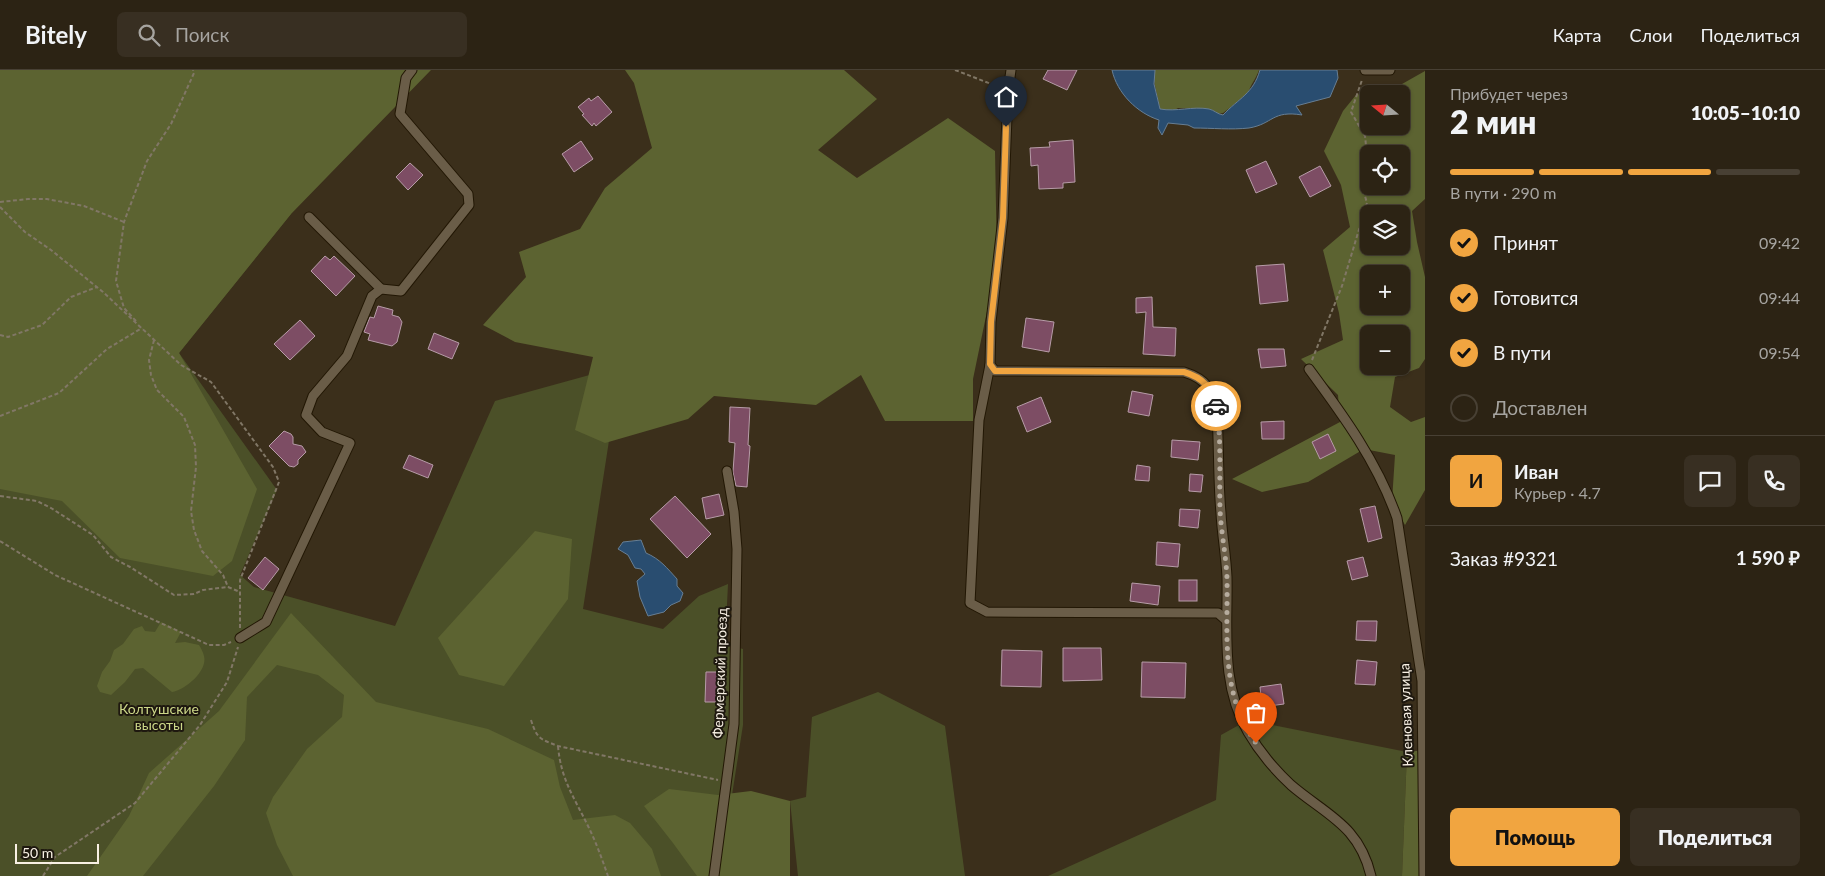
<!DOCTYPE html>
<html lang="ru">
<meta charset="utf-8">
<style>
:root{--surface:#2c2314;--page:#382f22;--text:#f1f3f6;--muted:#a6a4a0;--line:#484034;--accent:#f1a540}
body{margin:0;font-family:Lato,sans-serif;background:var(--page);color:var(--text);height:100vh;display:flex;flex-direction:column;font-size:19px;white-space:nowrap}
*{box-sizing:border-box;margin:0}
p{font-size:16px;color:var(--muted)}
.icon{flex:none;width:28px;height:28px;fill:none;stroke:currentColor;stroke-width:2;stroke-linecap:round;stroke-linejoin:round}
.map{position:relative;flex:1;overflow:hidden}
.panel{display:flex;flex-direction:column;background:var(--surface);width:400px}
.panel>*{flex:none}
.needle{width:32px;rotate:288deg}
.controls{position:absolute;left:1360px;top:15px;display:grid;gap:10px}
.controls a{display:grid;place-items:center;width:50px;height:50px;border-radius:8px;background:var(--surface);box-shadow:0 1px 4px #0004,0 0 0 1px var(--line);font-size:25px}
.scale{position:absolute;left:15px;bottom:12px;width:84px;box-sizing:border-box;padding-left:5px;border:2px solid #f8f0e4;border-top:0;font-size:14px;line-height:18px;white-space:nowrap;color:#f8f0e4;-webkit-text-stroke:4px #1e180f;paint-order:stroke}
.pin{position:absolute;display:grid;place-items:center;width:42px;height:42px;color:#fff;margin:-51px -21px;border-radius:50% 50% 50% 0;rotate:-45deg;box-shadow:0 0 5px #0007}
.pin .icon{rotate:45deg}
.courier{position:absolute;display:grid;place-items:center;width:50px;height:50px;margin:-25px;border:4px solid #f1a540;border-radius:50%;background:#fff;color:#222;box-shadow:0 1px 6px #0007}
.overview em{font-style:normal;font-weight:800}
.overview div{display:flex;flex-direction:column-reverse}
.overview{display:flex;align-items:center;justify-content:space-between;height:85px;padding:0 25px}
h1{font-size:32px;font-weight:800;line-height:38px}
.bar{display:grid;grid-template-columns:repeat(4,1fr);gap:8px 5px;align-content:center;height:60px;padding:0 25px}
.bar i{height:6px;border-radius:4px;background:var(--line)}
.bar .current{background:var(--accent)}
.bar p{grid-column:span 4}
.line{display:flex;align-items:center;gap:12px;padding:0 25px;border-top:1px solid var(--line)}
.line div{flex:1}
.round{display:grid;place-items:center;flex:none;width:52px;height:52px;border-radius:8px;background:var(--page)}
ol{padding:0 25px;list-style:none}
li{display:flex;align-items:center;gap:15px;height:55px}
li p{margin-inline-start:auto}
li .icon{padding:5px;border-radius:50%;background:var(--accent);color:#111;stroke-width:4}
li:last-child{color:var(--muted)}
li i{width:28px;height:28px;border:2px solid var(--line);border-radius:50%}
.action{display:flex;gap:10px;margin-top:auto;padding:10px 25px}
.action a{flex:1;height:58px;border-radius:8px;background:var(--accent);color:#111;font-size:20px;font-weight:800;line-height:58px;text-align:center}
.action a+a{background:var(--page);color:var(--text)}
header{display:flex;align-items:center;gap:30px;box-sizing:border-box;height:70px;padding:0 25px;background:var(--surface);border-bottom:1px solid var(--line)}
header strong{font-size:24px}
nav{display:flex;gap:28px;margin-inline-start:auto;font-size:18px}
.search{width:350px;height:45px;background:var(--page);display:flex;align-items:center;gap:12px;box-sizing:border-box;padding:0 18px;border-radius:8px;color:var(--muted);font-size:19px}
main{display:flex;flex:1;min-height:0}
.map>svg:first-child{display:block}
.green{fill:#4b5028}
.forest{fill:#5c6331;fill-rule:evenodd}
.water{fill:#294d70;stroke:#677e93}
.building{fill:#7d4d64;stroke:#b79ca8}
.lines{fill:none;stroke-linecap:round;stroke-linejoin:round}
.street-casing{stroke:#221704;stroke-width:11}
.path{stroke:#817766;stroke-width:2;stroke-dasharray:4 2.5;stroke-linecap:butt}
.street{stroke:#6a5d48;stroke-width:9}
.done{stroke:#b6ac9e;stroke-width:5;stroke-dasharray:0 9}
.route{stroke:#f1a540;stroke-width:6}
.labels{text-anchor:middle;stroke-width:4;stroke-linejoin:round;paint-order:stroke}
.street-label{font-size:14px;fill:#f8f0e4;stroke:#1e180f}
.park-label{font-size:14px;fill:#cdd889;stroke:#1e180f}
</style>
<header>
<strong>Bitely</strong>
<div class="search"><svg class="icon" aria-label="search" viewBox="0 0 24 24"><circle cx="10" cy="10" r="6"/><path d="M15 15l6 6"/></svg>Поиск</div>
<nav><a>Карта</a><a>Слои</a><a>Поделиться</a></nav>
</header>
<main>
<div class="map">
<svg width="1425" height="806" viewBox="0 0 1425 806">
<rect width="100%" height="100%" fill="#3b2f1b"/>
<g class="green">
<path d="M0,0L291,144L179,283L277,420L240,505L254,517L395,556L495,331L604,301L619,306L583,539L663,559L699,526L728,514L725,574L743,579V655L724,776L722,806H0Z"/>
<path d="M878,622L945,656L965,806H798L790,731L806,727L812,647Z"/>
<path d="M1248,650L1407,682L1402,806H1048L1216,730L1221,665Z"/>
</g>
<g class="forest">
<path d="M0,0H431L291,144L179,283L257,419L232,491L213,506L120,488L62,431L0,419Z"/>
<path d="M625,0H844L877,29L818,80L857,108L948,48L995,81L997,193L973,309V351H885L861,305L816,335L714,326L688,349L605,373L575,360L593,287L515,272L483,255L526,207L519,182L580,159L605,118L652,78L634,13Z"/>
<path d="M1155,0H1259C1256,9 1250,15 1248,24L1223,43L1216,44L1210,39L1178,38L1173,41L1160,39L1154,11Z"/>
<path d="M1425,1V129L1412,141L1417,172L1425,207V289L1419,298L1395,307L1390,337L1411,352L1425,347V420L1405,455L1392,431L1395,385L1364,379L1308,412L1262,422L1232,409L1340,352L1338,325L1301,289L1343,270L1339,243L1323,180L1350,157L1341,115L1324,81L1343,41L1356,25L1402,14ZM1369,24H1401V56H1369ZM1369,84H1401V116H1369ZM1369,144H1401V176H1369ZM1369,204H1401V236H1369ZM1369,264H1401V296H1369Z"/>
<path d="M535,461L572,469L568,529L504,616L459,605L438,568Z"/>
<path d="M291,543L376,632L488,659L554,690L560,717L573,750L615,745L630,753L652,779L661,806H293L277,775L266,743L273,727L307,679L342,647L344,625L318,605L277,595L247,627L245,670L214,716L143,806H87L129,746L149,703L219,641Z"/>
<path d="M161,552L181,562L175,573L185,572L199,575C201,578 203,582 204,586C208,601 185,620 172,622L143,598L135,599L125,612L111,625L100,622L97,616L102,602L110,591L114,580L123,574L134,559L142,556L145,561L155,562Z"/>
<path d="M1425,680V806H1402L1407,682Z"/>
<path d="M669,719L718,725L751,721L790,731V806H697L673,773L644,736Z"/>
</g>
<g class="water">
<path d="M1112,0H1155L1154,14L1160,39C1176,42 1193,36 1209,39C1214,40 1217,44 1223,45C1239,28 1253,24 1260,0H1337L1338,8L1330,27L1296,36L1302,45C1272,40 1273,54 1249,58C1231,60 1212,58 1194,58L1188,55L1168,53L1162,65L1158,58L1159,50C1137,43 1117,23 1112,0Z"/>
<path d="M641,470L646,483C660,489 667,498 677,509V516L683,523L680,531L671,535L664,542L648,546L640,527L637,511L645,504L641,499L635,498L628,485L618,479L623,472Z"/>
</g>
<g class="building">
<path d="M1048,0H1077L1067,20L1043,9Z"/>
<path d="M598,26L612,42L596,56L594,53L592,56L582,45L584,44L578,37L589,28L591,31Z"/>
<path d="M1073,70L1075,112L1063,113V118L1039,119L1038,95L1031,96L1030,78L1050,77L1049,72Z"/>
<path d="M581,71L593,89L574,102L562,84Z"/>
<path d="M1266,91L1277,114L1256,123L1246,100Z"/>
<path d="M410,93L423,105L408,120L396,107Z"/>
<path d="M1320,96L1331,116L1310,127L1299,107Z"/>
<path d="M325,186L330,190L334,186L355,206L336,226L311,201Z"/>
<path d="M1284,194L1288,231L1260,234L1256,196Z"/>
<path d="M1152,227L1153,257L1176,258L1175,286L1143,284L1146,242L1136,243V228Z"/>
<path d="M378,236L393,240L392,245L399,247L402,252L397,272L392,276L368,270L370,264L364,262L370,247L374,248Z"/>
<path d="M1026,248L1054,252L1049,282L1022,277Z"/>
<path d="M300,250L315,266L290,290L274,274Z"/>
<path d="M434,263L459,273L452,289L428,279Z"/>
<path d="M1258,279H1284L1286,296L1261,298Z"/>
<path d="M1132,321L1153,325L1149,346L1128,342Z"/>
<path d="M1041,327L1051,352L1027,362L1017,337Z"/>
<path d="M730,337L750,338L748,375L750,376L747,417L736,416L733,402L735,373L729,372Z"/>
<path d="M1284,351V369H1262L1261,352Z"/>
<path d="M284,361L291,364L293,367V374L302,376L306,382L298,390V394L294,397L289,396L269,376Z"/>
<path d="M1328,364L1336,381L1320,389L1312,372Z"/>
<path d="M1172,370L1200,372L1198,390L1171,387Z"/>
<path d="M409,385L433,395L428,408L403,398Z"/>
<path d="M1137,395L1150,397L1149,411L1135,410Z"/>
<path d="M1190,404L1203,405L1201,422L1189,421Z"/>
<path d="M719,424L724,445L706,449L702,428Z"/>
<path d="M675,426L711,464L687,488L650,449Z"/>
<path d="M1375,436L1382,468L1368,472L1360,439Z"/>
<path d="M1180,439L1200,440L1198,458L1179,456Z"/>
<path d="M1157,472L1180,474L1178,497L1156,495Z"/>
<path d="M265,487L279,499L263,520L248,508Z"/>
<path d="M1363,487L1368,506L1352,510L1347,491Z"/>
<rect x="1179" y="510" width="18" height="21"/>
<path d="M1132,513L1160,516L1158,535L1130,531Z"/>
<path d="M1357,551H1377L1376,571L1356,570Z"/>
<path d="M1063,578H1101L1102,610L1063,611Z"/>
<path d="M1002,580L1042,581L1041,617L1001,616Z"/>
<path d="M1357,590L1377,592L1375,615L1355,614Z"/>
<path d="M1142,592L1186,593L1185,628L1141,627Z"/>
<path d="M706,602H721V632H705Z"/>
<path d="M1281,614L1284,634L1262,637L1260,617Z"/>
</g>
<g class="lines">
<g class="street-casing">
<g id="street">
<path d="M1011,0L1008,21L1003,148L991,252L990,295L995,301L1184,302C1207,309 1214,321 1217,344C1219,377 1218,410 1221,443C1222,464 1226,485 1227,507C1228,560 1220,614 1248,662C1259,681 1275,700 1291,715C1326,745 1359,755 1371,806"/>
<path d="M1365,0H1390"/>
<path d="M309,147L381,219"/>
<path d="M990,295L979,350L970,533L987,542L1218,543L1226,550"/>
<path d="M1309,299C1343,345 1378,393 1397,448L1422,611L1424,806"/>
<path d="M240,568L266,552L350,373L322,362L306,345L313,326L347,286L372,226L381,219L401,221L469,135L468,124L400,44L406,8L412,0"/>
<path d="M714,806L734,654L737,479L734,442L727,401"/>
</g>
</g>
<g class="path">
<path d="M955,0L999,17"/>
<path d="M0,132L28,129H47L84,136L124,152"/>
<path d="M0,137L25,162L51,180L103,222L181,295L211,312L273,397L279,412L240,510V558"/>
<path d="M136,251L124,238L116,211L124,152L147,91L171,54L194,3L193,0"/>
<path d="M0,265L8,267L42,255L71,227L97,217"/>
<path d="M154,270L149,290L151,305L157,320L184,347L195,375L196,397L191,441L194,460L202,481L223,505L228,517"/>
<path d="M1312,290L1342,216L1367,133L1361,112L1368,95L1365,66L1351,42L1362,10"/>
<path d="M0,346L59,323L107,279L142,258"/>
<path d="M0,426L37,431L51,438L93,465L111,487L130,497L174,525L194,524L203,520L228,517L240,522"/>
<path d="M0,471L55,505L209,575H224L231,572"/>
<path d="M531,650C537,669 540,669 558,676L718,710"/>
<path d="M558,676C561,710 574,727 588,756C596,772 602,789 608,806"/>
<path d="M43,806L55,787L135,733L200,655L227,612L238,577"/>
</g>
<use href="#street" class="street"/>
</g>
<g class="lines">
<path class="done" d="M1216,336C1222,370 1219,405 1220,439C1221,462 1226,485 1227,508C1228,566 1220,623 1256,673"/>
<path class="route" d="M1006,57L1003,148L991,252L990,294L995,301L1184,302C1201,307 1213,317 1216,336"/>
</g>
<g class="labels">
<g class="street-label">
<text transform="translate(720 603) rotate(-88)" y="5">Фермерский проезд</text>
<text transform="translate(1406 645) rotate(-92)" y="5">Кленовая улица</text>
</g>
<g class="park-label">
<text x="159" y="644">Колтушские<tspan x="159" dy="16">высоты</tspan></text>
</g>
</g>
</svg>
<div class="controls">
<a><svg class="needle" viewBox="-14 -14 28 28"><path d="M0-13l5 13h-10z" fill="#e53935"/><path d="M0 13l5-13h-10z" fill="#a6a4a0"/></svg></a>
<a><svg class="icon" aria-label="locate" viewBox="0 0 24 24"><circle cx="12" cy="12" r="6"/><path d="M12 2v4M12 18v4M2 12h4M18 12h4"/></svg></a>
<a><svg class="icon" aria-label="layers" viewBox="0 0 24 24"><path d="M12 4l9 5-9 5-9-5zM3 14l9 5 9-5"/></svg></a>
<a>+</a>
<a>−</a>
</div>
<div class="scale">50 m</div>
<div class="pin" style="left:1256px;top:673px;background:#ea580c"><svg class="icon" aria-label="bag" viewBox="0 0 24 24"><path d="M5 8h14l-1 12H6zM9 8a3 3 0 0 1 6 0"/></svg></div>
<div class="pin" style="left:1006px;top:57px;background:#1f2937"><svg class="icon" aria-label="home" viewBox="0 0 24 24"><path d="M3 11l9-7 9 7M6 9v11h12V9"/></svg></div>
<div class="courier" style="left:1216px;top:336px"><svg class="icon" aria-label="car" viewBox="0 0 24 24"><path d="M5 17H2v-5l4-1 3-4h7l3 4 3 1v5h-3M9 17h6M6 11h13"/><circle cx="7" cy="17" r="2"/><circle cx="17" cy="17" r="2"/></svg></div>
</div>
<section class="panel">
<div class="overview"><div><h1>2 мин</h1><p>Прибудет через</p></div><em>10:05–10:10</em></div>
<div class="bar"><i class="current"></i><i class="current"></i><i class="current"></i><i></i><p>В пути · 290 m</p></div>
<ol>
<li><svg class="icon" aria-label="check" viewBox="0 0 24 24"><path d="M5 12l5 5 9-10"/></svg>Принят<p>09:42</p></li>
<li><svg class="icon" aria-label="check" viewBox="0 0 24 24"><path d="M5 12l5 5 9-10"/></svg>Готовится<p>09:44</p></li>
<li><svg class="icon" aria-label="check" viewBox="0 0 24 24"><path d="M5 12l5 5 9-10"/></svg>В пути<p>09:54</p></li>
<li><i></i>Доставлен</li>
</ol>
<div class="line" style="height:90px"><b class="round" style="background:var(--accent);color:#111">И</b><div><b>Иван</b><p>Курьер · 4.7</p></div><a class="round"><svg class="icon" aria-label="chat" viewBox="0 0 24 24"><path d="M4 5h16v11H9l-5 4z"/></svg></a><a class="round"><svg class="icon" aria-label="phone" viewBox="0 0 24 24"><path d="M5 4h4l2 5-3 2q2 4 5 5l2-3 5 2v4C11 20 4 13 5 4z"/></svg></a></div>
<div class="line" style="height:65px"><div>Заказ #9321</div><b>1 590 ₽</b></div>
<div class="action"><a>Помощь</a><a>Поделиться</a></div>
</section>
</main>
